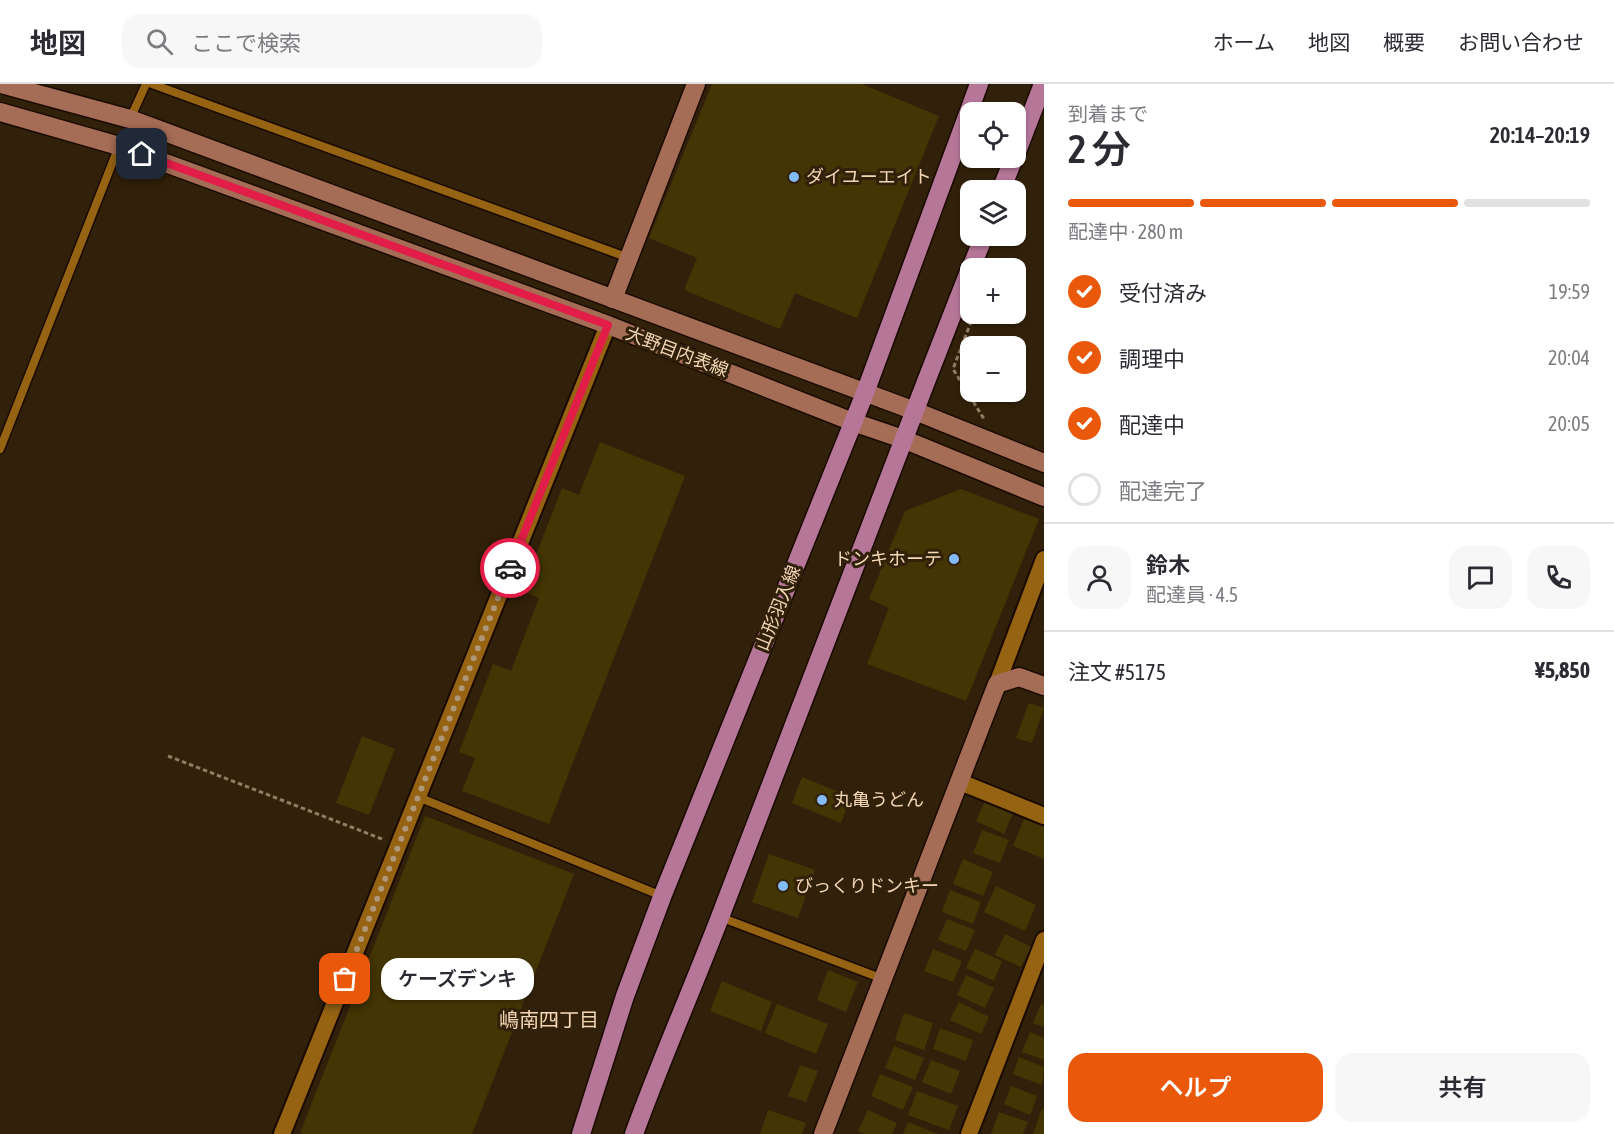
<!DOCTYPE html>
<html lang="ja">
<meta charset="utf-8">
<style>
:root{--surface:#fff;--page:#f7f7f7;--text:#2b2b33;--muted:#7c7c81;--line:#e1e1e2;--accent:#ea580c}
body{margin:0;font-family:"Asap Condensed","Noto Sans JP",sans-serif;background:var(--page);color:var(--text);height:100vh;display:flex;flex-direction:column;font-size:22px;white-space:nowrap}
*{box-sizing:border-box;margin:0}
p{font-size:20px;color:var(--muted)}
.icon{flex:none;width:33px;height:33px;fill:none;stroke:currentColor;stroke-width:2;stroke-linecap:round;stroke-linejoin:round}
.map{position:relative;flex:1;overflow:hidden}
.side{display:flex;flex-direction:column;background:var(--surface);width:570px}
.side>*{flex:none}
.fabs{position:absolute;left:960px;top:18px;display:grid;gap:12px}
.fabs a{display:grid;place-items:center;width:66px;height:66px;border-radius:12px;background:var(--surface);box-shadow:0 2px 4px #0004;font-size:30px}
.pin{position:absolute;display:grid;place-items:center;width:51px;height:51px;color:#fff;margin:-26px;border-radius:12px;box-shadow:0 3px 9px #0006}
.courier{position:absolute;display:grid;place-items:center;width:60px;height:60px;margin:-30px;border:4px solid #e11d48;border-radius:50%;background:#fff;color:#222;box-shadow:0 2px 8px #0007}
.bubble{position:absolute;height:42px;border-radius:18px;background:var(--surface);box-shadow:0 2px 4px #0004;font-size:20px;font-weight:600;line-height:42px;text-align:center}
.headline em{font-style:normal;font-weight:600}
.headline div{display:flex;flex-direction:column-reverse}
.headline{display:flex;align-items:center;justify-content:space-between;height:102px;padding:0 24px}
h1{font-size:39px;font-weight:600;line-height:45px}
.bar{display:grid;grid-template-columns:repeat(4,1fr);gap:9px 6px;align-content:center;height:72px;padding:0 24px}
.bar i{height:8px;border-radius:4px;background:var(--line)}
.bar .on{background:var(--accent)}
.bar p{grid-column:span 4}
.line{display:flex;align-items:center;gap:15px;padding:0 24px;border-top:2px solid var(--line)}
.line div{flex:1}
.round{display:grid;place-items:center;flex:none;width:63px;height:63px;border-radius:18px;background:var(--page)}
ol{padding:0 24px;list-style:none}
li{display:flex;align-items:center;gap:18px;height:66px}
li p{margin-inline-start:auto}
li .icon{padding:6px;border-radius:50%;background:var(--accent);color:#fff;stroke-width:4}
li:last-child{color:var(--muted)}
li i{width:33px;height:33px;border:3px solid var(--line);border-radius:50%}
.primary-button{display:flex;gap:12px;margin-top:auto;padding:12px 24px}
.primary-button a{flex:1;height:69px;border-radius:18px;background:var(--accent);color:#fff;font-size:24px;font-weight:600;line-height:69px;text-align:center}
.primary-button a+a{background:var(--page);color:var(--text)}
header{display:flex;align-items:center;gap:36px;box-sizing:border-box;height:84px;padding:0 30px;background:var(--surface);border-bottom:2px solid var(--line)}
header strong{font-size:28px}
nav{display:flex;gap:33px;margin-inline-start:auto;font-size:21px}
.search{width:420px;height:54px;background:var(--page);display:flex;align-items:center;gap:15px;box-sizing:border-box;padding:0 21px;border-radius:18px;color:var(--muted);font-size:22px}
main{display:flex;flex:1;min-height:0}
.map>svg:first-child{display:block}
.building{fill:#433504}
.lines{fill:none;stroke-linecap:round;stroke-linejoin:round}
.lane-casing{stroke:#190a00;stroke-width:11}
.street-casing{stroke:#190a00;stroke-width:20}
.secondary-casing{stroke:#190a00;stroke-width:21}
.primary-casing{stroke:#190a00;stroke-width:21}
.path{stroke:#937c60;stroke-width:3;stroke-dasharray:4.5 3;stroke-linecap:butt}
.lane{stroke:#966313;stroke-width:8}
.street{stroke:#966313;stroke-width:16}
.secondary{stroke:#a56c56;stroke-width:18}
.primary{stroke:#b57698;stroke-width:18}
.done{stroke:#af9779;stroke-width:6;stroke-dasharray:0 10.8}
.route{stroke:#e11d48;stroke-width:8}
.poi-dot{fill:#84bcfb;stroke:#32210a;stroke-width:2}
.labels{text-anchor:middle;stroke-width:6;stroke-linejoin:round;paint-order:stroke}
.poi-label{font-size:18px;fill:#f3d7b5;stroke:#32210a;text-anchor:start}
.street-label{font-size:18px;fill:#f3d7b5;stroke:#32210a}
.neighbourhood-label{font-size:20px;fill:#f3d7b5;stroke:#32210a}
</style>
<header>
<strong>地図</strong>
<div class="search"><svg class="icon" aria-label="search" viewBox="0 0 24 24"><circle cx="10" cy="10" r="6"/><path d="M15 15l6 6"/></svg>ここで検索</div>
<nav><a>ホーム</a><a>地図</a><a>概要</a><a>お問い合わせ</a></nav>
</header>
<main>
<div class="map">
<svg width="1044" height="1050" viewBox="0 0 1044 1050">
<rect width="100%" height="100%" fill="#32210a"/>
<g class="building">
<path d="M712,0H862L939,32L857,234L795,209L780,245L684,206L697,174L649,154Z"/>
<path d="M600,358L685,392L549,740L462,707L475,674L459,668L493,580L511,587L539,514L522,507L562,404L579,411Z"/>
<path d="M961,405L1039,435L966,617L867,580L889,524L869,515L905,427Z"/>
<path d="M1029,619L1044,624L1032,659L1016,654Z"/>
<path d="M362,652L395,665L369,731L336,719Z"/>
<path d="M802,693L851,713L841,739L792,719Z"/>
<path d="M985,717L1013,729L1004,750L976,737Z"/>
<path d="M425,732L574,790L472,1050H304L300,1049Z"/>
<path d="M1024,735L1044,743V775L1013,762Z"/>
<path d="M982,746L1009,756L1000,779L973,769Z"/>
<path d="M769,770L815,786L798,834L752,818Z"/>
<path d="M963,775L993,788L983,812L953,800Z"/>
<path d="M996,802L1036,821L1025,847L984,828Z"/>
<path d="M950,806L981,818L973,840L942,828Z"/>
<path d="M947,835L975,846L966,867L938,856Z"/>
<path d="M1005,850L1031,863L1021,883L995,871Z"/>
<path d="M933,865L962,877L953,898L924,887Z"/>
<path d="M975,865L1002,877L994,897L966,884Z"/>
<path d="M828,886L858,898L846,928L817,916Z"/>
<path d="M966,891L994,904L985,924L957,911Z"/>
<path d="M722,897L772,918L761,947L710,927Z"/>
<path d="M959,918L989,933L981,950L950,936Z"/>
<path d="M777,920L828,940L816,970L765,949Z"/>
<path d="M1041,920L1044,921V943L1033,939Z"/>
<path d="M904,929L933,939L924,966L895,956Z"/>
<path d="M940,944L973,956L966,977L933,965Z"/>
<path d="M1030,948L1044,954V976L1022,968Z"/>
<path d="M894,962L924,974L915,996L885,984Z"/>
<path d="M1019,973L1044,983L1042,1001L1013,990Z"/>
<path d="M931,976L960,987L951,1010L922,998Z"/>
<path d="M800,981L818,987L806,1018L788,1012Z"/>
<path d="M880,990L913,1003L903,1026L871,1012Z"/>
<path d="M1011,1002L1037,1012L1030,1031L1004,1020Z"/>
<path d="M917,1007L958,1022L949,1046L908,1031Z"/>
<path d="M1042,1025L1044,1026V1050H1033Z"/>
<path d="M768,1026L806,1039L802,1050H760Z"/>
<path d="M868,1026L897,1039L892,1050H865L858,1047Z"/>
<path d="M999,1028L1028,1038L1023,1050H991Z"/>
<path d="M908,1038L938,1050H903Z"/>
</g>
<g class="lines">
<g class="lane-casing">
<g id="lane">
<path d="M152,0L629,174"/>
<path d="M130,35L146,0"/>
<path d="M0,365L119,62"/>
<path d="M418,713L662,812"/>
<path d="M720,833L883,895"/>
</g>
</g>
<g class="street-casing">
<g id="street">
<path d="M997,600L1044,475"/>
<path d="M960,698L1044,732"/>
<path d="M282,1050L608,241"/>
<path d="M969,1050L1044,856"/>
</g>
</g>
<g class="secondary-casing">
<g id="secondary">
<path d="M1,0L130,35L915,327L1044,379"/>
<path d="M0,28L119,62L608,241L853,338L903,355L1044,413"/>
<path d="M613,215L696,0"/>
<path d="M823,1050L997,600L1019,593L1044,602"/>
</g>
</g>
<g class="primary-casing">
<g id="primary">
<path d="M1016,70L1043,0"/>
<path d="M1001,106L1014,74"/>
<path d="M971,184L984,152"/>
<path d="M581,1050L625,912L662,813L865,309L979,0"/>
<path d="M634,1050C662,973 696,897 725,820C807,608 887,396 970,185"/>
</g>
</g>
<g class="path">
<path d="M974,230L953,285L984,335"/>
<path d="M168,672L382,755"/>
</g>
<use href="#lane" class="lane"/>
<use href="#street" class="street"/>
<use href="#secondary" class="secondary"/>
<use href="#primary" class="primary"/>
</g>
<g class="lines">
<path class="done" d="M345,895L510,484"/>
<path class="route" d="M142,70L608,241L510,484"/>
</g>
<g class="poi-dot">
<circle cx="794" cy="93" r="6"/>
<circle cx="954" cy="475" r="6"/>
<circle cx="822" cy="716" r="6"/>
<circle cx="783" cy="802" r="6"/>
</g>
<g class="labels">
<g class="poi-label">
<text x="806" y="99">ダイユーエイト</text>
<text x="942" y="481" text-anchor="end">ドンキホーテ</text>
<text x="834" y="722">丸亀うどん</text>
<text x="795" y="808">びっくりドンキー</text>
</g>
<g class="street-label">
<text transform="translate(677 268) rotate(21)" y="6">大野目内表線</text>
<text transform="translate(778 524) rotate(-68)" y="6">山形羽入線</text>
</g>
<g class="neighbourhood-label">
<text x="549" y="943">嶋南四丁目</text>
</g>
</g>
</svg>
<div class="fabs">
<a><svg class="icon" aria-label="locate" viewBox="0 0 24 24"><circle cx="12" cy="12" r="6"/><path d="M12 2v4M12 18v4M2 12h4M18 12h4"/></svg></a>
<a><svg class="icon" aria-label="layers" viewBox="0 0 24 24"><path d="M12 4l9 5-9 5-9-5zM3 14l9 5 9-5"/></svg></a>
<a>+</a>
<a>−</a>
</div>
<div class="pin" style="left:345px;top:895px;background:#ea580c"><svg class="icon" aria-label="bag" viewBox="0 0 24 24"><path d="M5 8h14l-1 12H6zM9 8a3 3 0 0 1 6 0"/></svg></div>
<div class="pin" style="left:142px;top:70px;background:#1f2937"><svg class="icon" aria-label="home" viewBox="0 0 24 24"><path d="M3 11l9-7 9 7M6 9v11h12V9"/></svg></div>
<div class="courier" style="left:510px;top:484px"><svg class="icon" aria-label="car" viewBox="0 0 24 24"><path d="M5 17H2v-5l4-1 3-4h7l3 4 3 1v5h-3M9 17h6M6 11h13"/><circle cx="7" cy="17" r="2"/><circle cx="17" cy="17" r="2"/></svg></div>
<div class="bubble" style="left:381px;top:874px;width:153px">ケーズデンキ</div>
</div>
<section class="side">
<div class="headline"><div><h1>2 分</h1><p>到着まで</p></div><em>20:14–20:19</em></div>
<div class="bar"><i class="on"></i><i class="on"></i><i class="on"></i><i></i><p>配達中 · 280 m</p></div>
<ol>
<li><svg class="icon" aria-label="check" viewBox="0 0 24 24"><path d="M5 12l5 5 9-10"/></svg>受付済み<p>19:59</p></li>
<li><svg class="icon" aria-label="check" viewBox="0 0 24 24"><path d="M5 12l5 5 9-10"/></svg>調理中<p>20:04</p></li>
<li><svg class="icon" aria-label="check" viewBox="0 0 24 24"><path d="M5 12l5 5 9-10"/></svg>配達中<p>20:05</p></li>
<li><i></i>配達完了</li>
</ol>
<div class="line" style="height:108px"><a class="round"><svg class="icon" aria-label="person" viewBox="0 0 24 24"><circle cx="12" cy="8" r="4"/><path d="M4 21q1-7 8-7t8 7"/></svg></a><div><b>鈴木</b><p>配達員 · 4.5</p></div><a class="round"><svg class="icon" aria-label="chat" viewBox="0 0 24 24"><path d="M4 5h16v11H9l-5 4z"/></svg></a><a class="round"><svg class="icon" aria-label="phone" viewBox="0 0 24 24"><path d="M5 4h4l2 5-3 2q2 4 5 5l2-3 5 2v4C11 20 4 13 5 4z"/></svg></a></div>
<div class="line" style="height:78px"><div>注文 #5175</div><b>¥5,850</b></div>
<div class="primary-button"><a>ヘルプ</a><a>共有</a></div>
</section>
</main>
